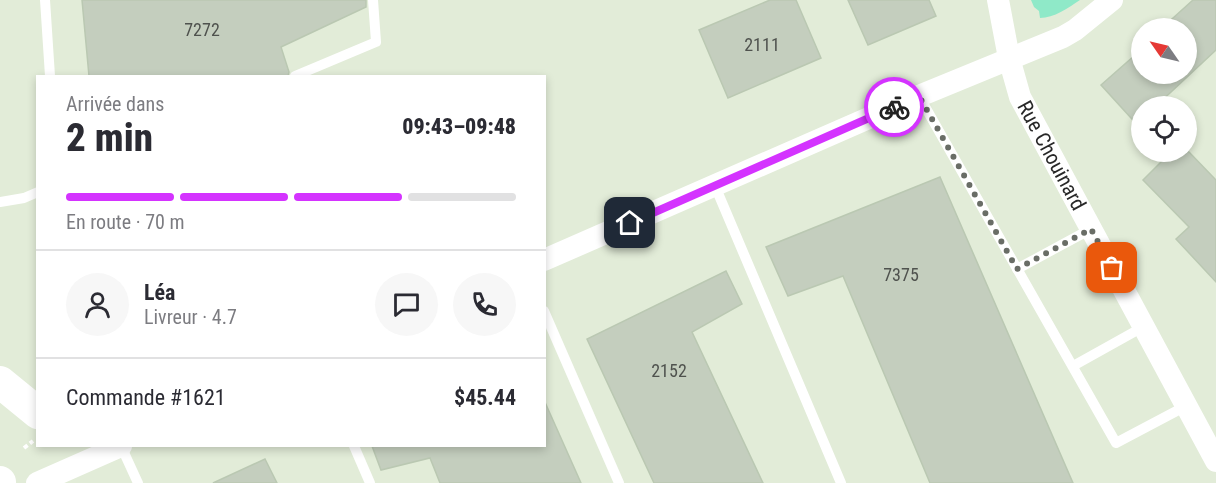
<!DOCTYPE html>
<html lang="fr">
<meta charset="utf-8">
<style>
:root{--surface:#fff;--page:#f7f7f7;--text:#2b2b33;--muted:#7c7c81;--line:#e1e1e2;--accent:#d433ff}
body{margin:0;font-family:"Roboto Condensed",sans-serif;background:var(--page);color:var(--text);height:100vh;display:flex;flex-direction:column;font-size:22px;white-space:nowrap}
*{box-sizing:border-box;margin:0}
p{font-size:20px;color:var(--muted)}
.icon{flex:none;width:33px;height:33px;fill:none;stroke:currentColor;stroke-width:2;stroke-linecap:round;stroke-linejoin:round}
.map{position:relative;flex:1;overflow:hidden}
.sheet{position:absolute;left:36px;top:75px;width:510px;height:372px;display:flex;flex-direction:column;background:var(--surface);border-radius:0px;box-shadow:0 3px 9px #0003}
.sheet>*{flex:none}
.needle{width:39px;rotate:304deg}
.controls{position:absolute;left:1131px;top:18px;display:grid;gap:12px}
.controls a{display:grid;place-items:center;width:66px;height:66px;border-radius:50%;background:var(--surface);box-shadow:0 3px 9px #0003;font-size:30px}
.pin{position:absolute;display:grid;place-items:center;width:51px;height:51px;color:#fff;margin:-26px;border-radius:12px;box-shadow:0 3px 9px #0006}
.courier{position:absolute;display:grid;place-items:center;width:60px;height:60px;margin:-30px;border:4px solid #d433ff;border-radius:50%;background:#fff;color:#222;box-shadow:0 2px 8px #0007}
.headline em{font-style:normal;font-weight:800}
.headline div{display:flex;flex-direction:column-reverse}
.headline{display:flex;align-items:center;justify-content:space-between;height:102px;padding:0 30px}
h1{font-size:39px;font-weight:800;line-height:45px}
.bar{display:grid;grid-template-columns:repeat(4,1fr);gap:9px 6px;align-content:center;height:72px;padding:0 30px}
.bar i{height:8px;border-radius:4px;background:var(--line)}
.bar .selected{background:var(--accent)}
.bar p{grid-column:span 4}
.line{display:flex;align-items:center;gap:15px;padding:0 30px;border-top:2px solid var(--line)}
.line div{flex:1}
.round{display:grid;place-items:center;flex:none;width:63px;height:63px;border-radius:32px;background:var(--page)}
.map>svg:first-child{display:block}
.green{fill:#8fe9c8}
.building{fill:#c4cebe;stroke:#bac8b2;stroke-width:1.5}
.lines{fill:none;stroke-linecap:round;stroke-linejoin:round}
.path{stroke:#fff;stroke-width:4;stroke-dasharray:4.5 3;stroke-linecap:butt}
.service{stroke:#fff;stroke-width:10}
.minor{stroke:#fff;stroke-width:22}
.secondary{stroke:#fff;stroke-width:32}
.done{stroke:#696d66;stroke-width:6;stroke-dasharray:0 10.8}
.route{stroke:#d433ff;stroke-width:8}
.labels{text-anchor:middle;stroke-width:6;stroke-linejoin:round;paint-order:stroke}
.number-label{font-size:18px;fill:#4f524e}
.street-label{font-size:21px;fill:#282828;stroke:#fff}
</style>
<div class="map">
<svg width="1216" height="483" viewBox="0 0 1216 483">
<rect width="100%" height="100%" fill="#e2ecd8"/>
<path class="green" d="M1031,0H1080C1068,8 1054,18 1040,18L1039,11L1034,7Z"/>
<g class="building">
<path d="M82,0H366V7L281,47L289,72L288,76H89Z"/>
<path d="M770,0H796L821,58L728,98L699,30Z"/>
<path d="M848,0H929L936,16L868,45Z"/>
<path d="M1193,0H1216V50L1156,106H1142V130L1101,85L1142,49V74H1186V28H1162Z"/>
<path d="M1171,152H1189L1216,180V282L1176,239L1189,227L1143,180Z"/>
<path d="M940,177L1073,483H930L843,276L788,296L766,247Z"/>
<path d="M726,271L742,304L692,332L763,483H654L587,339Z"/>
<path d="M544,400L581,483H440L430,458L381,470L372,446H544Z"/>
<path d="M265,459L277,483H213Z"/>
</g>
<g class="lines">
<path class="path" d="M24,448L33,441"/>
<g class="service">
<path d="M45,0L50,76"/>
<path d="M295,76L376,42L373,0"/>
<path d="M919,96L1116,443L1186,406"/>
<path d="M715,186L841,483"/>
<path d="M0,202L24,198L38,192"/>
<path d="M1017,269L1091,229"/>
<path d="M544,311L619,483"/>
<path d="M1073,366L1143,327"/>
<path d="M121,446L138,483"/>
<path d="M354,446L370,483"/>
</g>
<g class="minor">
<path id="s1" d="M998,0L1009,58L1020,97L1216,461"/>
<path d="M544,260L919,96L1063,37L1075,30L1112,0"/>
<path d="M37,483L121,446"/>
</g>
<g class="secondary">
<path d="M0,382L38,413"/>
<path d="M0,482V483"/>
</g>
</g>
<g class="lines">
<path class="done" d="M894,107L919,96L1017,269L1091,229L1112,268"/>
<path class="route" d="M630,223L894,107"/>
</g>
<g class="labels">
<g class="number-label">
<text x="202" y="36">7272</text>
<text x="762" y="51">2111</text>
<text x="901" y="281">7375</text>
<text x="669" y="377">2152</text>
</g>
<g class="street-label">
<text dy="7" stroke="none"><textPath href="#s1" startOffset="166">Rue Chouinard</textPath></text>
</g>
</g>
</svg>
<div class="controls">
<a><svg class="needle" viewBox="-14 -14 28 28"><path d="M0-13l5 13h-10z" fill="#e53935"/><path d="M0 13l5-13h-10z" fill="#7c7c81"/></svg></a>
<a><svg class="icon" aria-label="locate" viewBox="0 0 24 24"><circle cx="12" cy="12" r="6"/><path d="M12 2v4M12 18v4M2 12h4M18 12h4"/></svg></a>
</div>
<div class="pin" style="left:1112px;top:268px;background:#ea580c"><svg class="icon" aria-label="bag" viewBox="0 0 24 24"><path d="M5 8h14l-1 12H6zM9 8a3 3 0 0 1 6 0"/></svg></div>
<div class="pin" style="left:630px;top:223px;background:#1f2937"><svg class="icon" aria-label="home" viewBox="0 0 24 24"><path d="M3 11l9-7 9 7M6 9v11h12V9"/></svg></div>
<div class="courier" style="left:894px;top:107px"><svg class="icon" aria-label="bike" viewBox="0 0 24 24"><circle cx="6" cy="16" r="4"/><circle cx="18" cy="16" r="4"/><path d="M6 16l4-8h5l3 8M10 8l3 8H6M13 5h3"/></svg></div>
<section class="sheet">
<div class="headline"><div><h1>2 min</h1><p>Arrivée dans</p></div><em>09:43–09:48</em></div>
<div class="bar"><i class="selected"></i><i class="selected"></i><i class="selected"></i><i></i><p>En route · 70 m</p></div>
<div class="line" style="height:108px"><a class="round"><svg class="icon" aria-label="person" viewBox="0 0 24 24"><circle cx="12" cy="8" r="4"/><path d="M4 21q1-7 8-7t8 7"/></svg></a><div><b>Léa</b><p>Livreur · 4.7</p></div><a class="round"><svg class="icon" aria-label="chat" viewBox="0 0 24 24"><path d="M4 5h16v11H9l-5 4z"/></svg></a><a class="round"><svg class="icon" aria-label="phone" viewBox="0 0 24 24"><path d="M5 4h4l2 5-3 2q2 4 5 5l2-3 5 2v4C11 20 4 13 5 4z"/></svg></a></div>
<div class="line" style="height:78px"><div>Commande #1621</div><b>$45.44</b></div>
</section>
</div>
